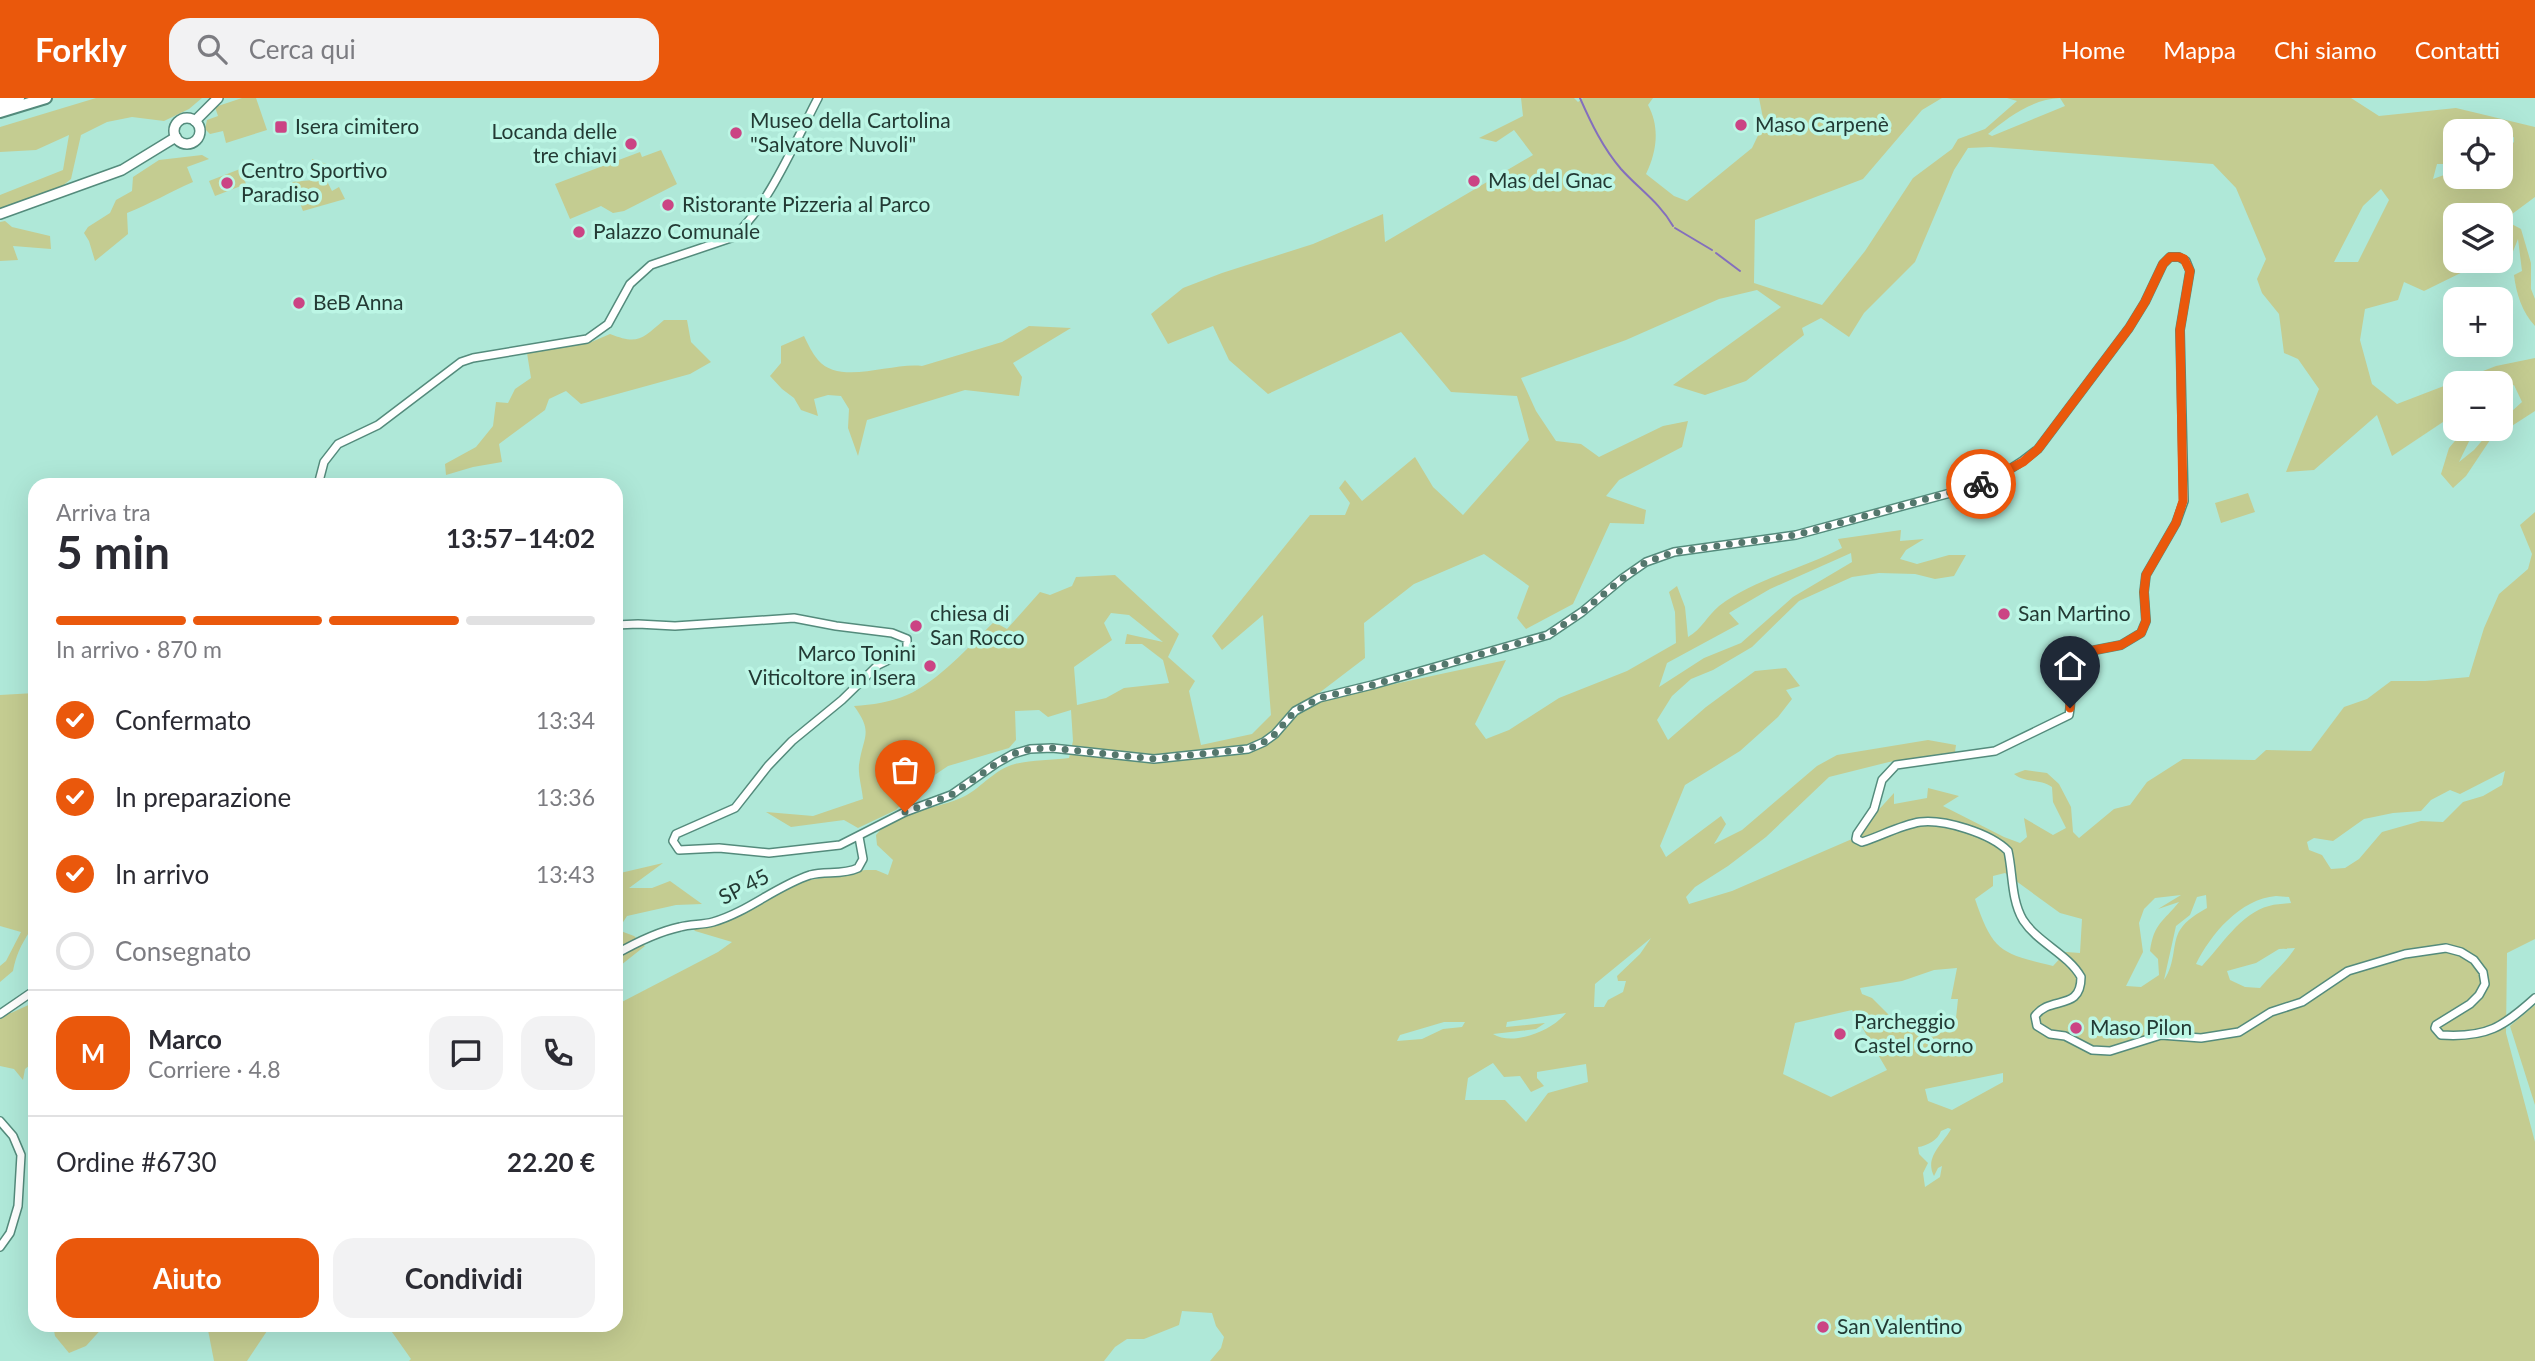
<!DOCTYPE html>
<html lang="it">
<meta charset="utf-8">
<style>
:root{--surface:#fff;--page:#f2f2f3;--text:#2b2b33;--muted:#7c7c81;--line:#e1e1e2;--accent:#ea580c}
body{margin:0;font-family:Lato,sans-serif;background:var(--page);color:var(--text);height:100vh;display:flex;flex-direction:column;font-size:26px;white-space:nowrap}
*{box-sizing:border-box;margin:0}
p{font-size:23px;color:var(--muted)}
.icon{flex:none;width:38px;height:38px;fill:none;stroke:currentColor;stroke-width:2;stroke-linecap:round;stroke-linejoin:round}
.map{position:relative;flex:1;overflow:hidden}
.panel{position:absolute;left:28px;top:380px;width:595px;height:854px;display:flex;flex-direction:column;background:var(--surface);border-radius:21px;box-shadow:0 7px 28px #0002}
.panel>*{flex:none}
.buttons{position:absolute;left:2443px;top:21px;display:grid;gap:14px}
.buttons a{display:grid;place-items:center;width:70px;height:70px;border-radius:14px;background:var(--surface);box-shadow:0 7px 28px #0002;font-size:35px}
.pin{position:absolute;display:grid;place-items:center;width:60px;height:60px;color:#fff;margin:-72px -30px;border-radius:50% 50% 50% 0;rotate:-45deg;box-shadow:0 0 7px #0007}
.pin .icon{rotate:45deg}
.courier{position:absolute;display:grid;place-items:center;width:70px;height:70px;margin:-35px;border:5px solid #ea580c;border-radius:50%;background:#fff;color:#222;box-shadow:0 2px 9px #0007}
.overview em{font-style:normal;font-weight:700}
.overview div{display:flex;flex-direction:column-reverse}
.overview{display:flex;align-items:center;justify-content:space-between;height:119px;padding:0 28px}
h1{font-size:46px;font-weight:700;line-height:52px}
.bar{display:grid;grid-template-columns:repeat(4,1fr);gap:10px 7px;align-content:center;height:84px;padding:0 28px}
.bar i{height:9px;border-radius:5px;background:var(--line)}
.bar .selected{background:var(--accent)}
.bar p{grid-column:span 4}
.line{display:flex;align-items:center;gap:18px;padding:0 28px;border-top:2px solid var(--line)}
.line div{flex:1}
.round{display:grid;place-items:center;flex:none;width:74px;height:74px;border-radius:21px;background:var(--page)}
ol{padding:0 28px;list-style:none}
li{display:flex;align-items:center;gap:21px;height:77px}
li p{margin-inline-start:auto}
li .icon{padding:7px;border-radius:50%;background:var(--accent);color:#fff;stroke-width:4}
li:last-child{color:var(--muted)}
li i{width:38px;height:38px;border:4px solid var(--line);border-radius:50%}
.button{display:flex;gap:14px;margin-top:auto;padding:14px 28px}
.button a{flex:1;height:80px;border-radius:21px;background:var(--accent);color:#fff;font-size:28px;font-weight:700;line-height:80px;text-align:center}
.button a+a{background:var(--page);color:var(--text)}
header{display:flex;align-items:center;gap:42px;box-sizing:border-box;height:98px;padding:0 35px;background:var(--accent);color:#fff}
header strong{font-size:33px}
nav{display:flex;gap:38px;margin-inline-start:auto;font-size:24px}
.search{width:490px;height:63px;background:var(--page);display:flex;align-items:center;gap:18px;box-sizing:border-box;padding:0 24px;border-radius:21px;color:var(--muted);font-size:26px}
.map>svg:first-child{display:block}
.green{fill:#c4cc91;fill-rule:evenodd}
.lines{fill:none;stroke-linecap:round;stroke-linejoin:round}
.stream{stroke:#846fbd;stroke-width:2}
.minor-casing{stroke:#548b7c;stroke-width:10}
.major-casing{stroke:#548b7c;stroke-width:12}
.highway-casing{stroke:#548b7c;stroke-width:14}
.minor{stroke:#fff;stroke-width:7}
.major{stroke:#fff;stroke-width:9}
.highway{stroke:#fff;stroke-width:10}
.done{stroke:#54776d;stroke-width:7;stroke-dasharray:0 12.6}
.route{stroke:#ea580c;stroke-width:9}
.poi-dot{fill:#cb4484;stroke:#bcf6e5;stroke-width:2.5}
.labels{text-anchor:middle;stroke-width:7;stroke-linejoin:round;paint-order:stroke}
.poi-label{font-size:21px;fill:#233a34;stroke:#bcf6e5;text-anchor:start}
.street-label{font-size:21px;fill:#233a34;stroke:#bcf6e5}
</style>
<header>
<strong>Forkly</strong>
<div class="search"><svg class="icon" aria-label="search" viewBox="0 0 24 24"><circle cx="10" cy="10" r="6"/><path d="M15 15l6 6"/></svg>Cerca qui</div>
<nav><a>Home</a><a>Mappa</a><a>Chi siamo</a><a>Contatti</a></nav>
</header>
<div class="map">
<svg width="2535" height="1263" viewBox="0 0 2535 1263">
<rect width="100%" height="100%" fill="#afe8d8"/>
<g class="green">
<path d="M96,0H202L189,11L164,23L132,19L107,24L81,37L71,81L56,93L0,110V97L63,72L69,37L36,52L0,54V29Z"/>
<path d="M242,0H256L267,32L226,45L223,33L210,36L205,31L207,22L218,18L215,9Z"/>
<path d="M1521,0H1574L1578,4L1583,0H1653L1648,7C1660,29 1657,53 1646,76L1674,98L1687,103L1752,50L1764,25L1759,0H1942L1922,12L1863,81L1755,122L1754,185L1822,207L1865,153L1913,80L1952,51L1958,41L1985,31L2017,3L2007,0H2351L2379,18L2456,10L2535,29V99L2504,122L2521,131L2531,165V191L2535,201V228C2522,214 2516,195 2514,177L2522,173L2518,141L2512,156L2501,158V117H2455V163H2485L2424,193L2404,184L2398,202L2365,211L2360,242L2372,286L2397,306L2496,268L2535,260V313L2490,342L2466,378L2453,390L2441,376L2449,350L2465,331H2475L2459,364L2474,352L2492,331H2501V323L2522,304L2514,287L2501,293V285H2455V316L2392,358L2377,317L2314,372L2286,374L2319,291L2298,261L2284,255L2279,216L2262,195L2257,181L2266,161L2236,90L2213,66L1990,49L1968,50L1954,72L1915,164L1864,215L1849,239L1821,220L1802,230L1804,237L1746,283L1705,297L1673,287L1781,209L1757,192L1719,201L1626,242L1521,280L1536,313L1556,343L1581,346L1599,359L1663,328L1688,323L1682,349L1619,382L1606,398L1646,412L1644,426L1610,425L1573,506L1526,531L1517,520L1529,488L1484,456L1414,486L1364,525L1365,560L1306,605L1506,562L1475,626L1486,641L1509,632L1559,600L1627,573L1676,545L1675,514L1669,494L1677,488L1685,509L1688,539C1702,531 1707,518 1719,508C1754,481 1802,471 1842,450L1838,441L1901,432L1900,443L1924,441L1906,452L1900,461L1917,466L1949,457H1966L1954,478L1935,481L1915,476L1879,475L1852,479L1799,503L1752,549L1713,572L1691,581L1672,598L1657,622L1668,642L1706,609L1755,573L1786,570L1800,588L1786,592L1792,601L1778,619L1740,653L1685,687L1660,748L1666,759L1721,718L1726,726L1714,746L1742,732L1817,668L1837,657L1928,642L1956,647L1955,654L1889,664L1829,679L1766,739L1728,768L1695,789L1686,799L1689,806L1732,793L1852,741L1894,695V706L1927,700L1928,690L1959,698L1943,708L2004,739L2020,745L2027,739L2024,720L2053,737L2066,730L2053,704L2052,689C2040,680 2027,686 2014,676L2025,672L2047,675L2059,686L2071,709L2073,734L2079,740L2114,711L2130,707L2147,684L2183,661L2255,662L2266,652L2311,653L2344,609L2367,601L2391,583H2425L2469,579L2484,530L2499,496L2528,471L2532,456L2520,427L2535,414V841L2507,855L2506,935L2535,1044V1263H1210L1221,1250L1224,1239L1216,1228L1212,1215L1182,1213L1179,1227L1144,1241H1127L1115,1249L1104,1263H409L411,1261L387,1227H616V907L718,854L732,844L695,833L691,828L714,825L799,784L865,772H876L888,777L893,762L877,747L876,737C896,712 937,712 965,698C982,689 995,671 1015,666C1032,662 1052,662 1069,660L1073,643L1071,612L1048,619L1039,612L1015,613L1016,642L1009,650L948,668L917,689L896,712L858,730L844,722L791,729L766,714L813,718L863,701C862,690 858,677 859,667C863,638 874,635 854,608C872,607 891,604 907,597C939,583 969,548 994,524L1007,531L1040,494L1050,497L1072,488L1076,479L1115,477L1179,536L1168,559L1195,583L1189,593L1201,647L1252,636L1271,617L1263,517L1222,552L1212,538L1310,417H1345L1350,405L1339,390L1345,382L1362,403L1415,359L1433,389L1463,417L1529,342L1517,298L1451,294L1401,234L1268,296L1229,262L1213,228L1168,246L1151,216L1183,190L1222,175L1313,146L1383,116L1385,144L1533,57L1514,32L1496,44L1479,40L1523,18ZM2060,0L2065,8L1992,38L1988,36C2008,19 2033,1 2060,0ZM2455,33H2501V44L2514,39V44L2507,51L2504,61L2501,62V79H2455V73L2433,81L2437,66H2455ZM2381,91L2389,102L2358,164H2334L2363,108ZM1851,455L1852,464L1793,499L1741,545L1704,560L1659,589L1667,565L1739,526L1729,515L1770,491ZM1111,515L1129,517L1163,544L1127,536L1125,546H1142L1163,562L1169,585L1124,590L1106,600L1077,607L1074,569L1112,542L1104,525ZM2505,673L2502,687L2483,698L2463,704L2443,724L2421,723L2382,734L2359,761L2345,770L2331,771L2322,757L2309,752L2307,744L2314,740L2333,743L2364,721L2393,715L2421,713L2431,702L2450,692L2460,696ZM2005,775L2060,815L2082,821L2080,855L2066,854L2053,868C2000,855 1993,854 1975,801L1993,788V778ZM2181,797L2158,811L2179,804C2163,824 2154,825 2150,853L2158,861L2159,877L2141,889L2126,888L2143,854L2139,825L2144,811L2155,800ZM2206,797L2207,810C2198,815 2186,822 2180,832C2172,844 2176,865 2164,882L2176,828L2190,817L2197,799ZM2276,798L2289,799L2291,805C2284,806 2276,806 2269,808C2241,815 2221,848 2202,868L2196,866C2211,836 2240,801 2276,798ZM1651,840L1640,856L1617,878L1618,883H1626L1623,894L1608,902L1604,909H1594L1595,886ZM2295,850C2285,866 2271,876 2260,890L2245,889L2230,882L2227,873L2256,865L2279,851ZM1957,870L1951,901H1958L1956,920L1894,922L1872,900L1862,896L1860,890L1902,883L1934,872ZM1852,912L1887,972L1831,999L1783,976L1795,925ZM1566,915C1553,932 1513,949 1493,936L1536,931L1545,925L1506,929L1507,924ZM1444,924H1465L1462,929L1443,931L1422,941L1397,943L1400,937ZM1493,965L1504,979L1520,978L1531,994L1544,988L1537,980V974L1586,966L1588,984L1548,995L1526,1024L1505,1002H1465L1468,980ZM2003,975V984L1952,1012L1928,1003L1925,991ZM1948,1030L1951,1031C1943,1046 1924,1059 1934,1078L1938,1070L1942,1068L1940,1079L1925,1089L1923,1075L1928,1065L1919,1056L1918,1049C1927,1048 1938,1042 1941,1033Z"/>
<path d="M661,52L677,86L624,113L613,115L601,108L570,121L555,86L640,54L642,59Z"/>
<path d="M202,57L209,61L187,69L193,84C170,94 150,106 127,115L128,136L95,163L89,143L84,135L88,129L110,115L116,102L132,93L133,79L159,62Z"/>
<path d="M312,61L335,69L337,78L327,83L332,93L339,89L345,101L303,113L292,84L313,82Z"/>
<path d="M240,71L246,86L215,98L209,83Z"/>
<path d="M5,123L12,129L50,138L51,151L13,148L18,162L0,163V124Z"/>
<path d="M664,222H687L691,244L711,264L690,276L581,306L566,293L549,301L545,312L499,346L502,364L473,369L446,377L445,366L476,349L493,328L496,304L508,305L515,291L531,280L527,255L589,245L610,236C638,247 642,241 664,222Z"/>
<path d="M1029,228L1071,230L1013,265L1022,279L1019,298L965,292L867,322L858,358L848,330L849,311L841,298L828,297L814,301L818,318L801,312L794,300L782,291L770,278L781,265V248L804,238C808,246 812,255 818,262C840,288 892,264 922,268L1002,244Z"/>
<path d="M2248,395L2255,414L2221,425L2215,405Z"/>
<path d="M35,595V833H30C21,847 16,857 13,873L0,884V868L6,863L21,834L0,828V597Z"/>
<path d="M663,765L629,790H652L670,783L702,806L676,807L627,818L618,832L634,838L645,848L616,871V776Z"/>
<path d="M35,904V963L25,971L23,982L14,971L0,968V915H11Z"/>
<path d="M2535,907V1007L2510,928Z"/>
<path d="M53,1227H105L86,1248L69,1255L55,1238Z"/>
<path d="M214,1227H271L247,1263H214L208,1232Z"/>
</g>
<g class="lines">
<g class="stream">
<path d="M1580,0C1591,25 1603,50 1621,71C1639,91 1660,105 1673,128"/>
<path d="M1675,130L1712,152"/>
<path d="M1716,155L1740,173"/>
</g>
<g class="minor-casing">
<g id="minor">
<path d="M318,387L324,364L338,346L378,327L461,264L473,260L587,241L608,226L630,186L651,167L731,140C766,114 797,40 818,0"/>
<path d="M616,527L638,526L675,528L794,520L836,528L892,535L907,541V550L899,557L878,567L842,602L792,643L768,668L735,710L676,736L673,743L679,752L719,750L769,755L840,747L905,714L951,697L997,665L1013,656L1030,651L1052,650L1154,661L1248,651L1264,644L1275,636L1295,613L1319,600L1372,587L1548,537L1582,514L1623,480L1646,464L1674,454L1796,437L1976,388C1999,379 2019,367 2038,351L2129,230L2145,204L2163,166L2170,159H2179L2186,163L2190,173L2180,232L2184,403L2176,425L2146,477L2144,494L2146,523L2141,535L2121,547L2085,554C2068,572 2073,596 2069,617L1995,653L1896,667L1882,682L1874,711L1857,736L1856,741L1862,744C1881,738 1901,727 1920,724C1944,721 1990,735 2008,753C2013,775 2011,802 2023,822C2038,845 2068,856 2081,879C2081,914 2050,897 2035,918L2037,928L2050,936L2065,938L2092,952L2110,953L2161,937L2201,940L2239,934L2271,914L2302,904L2348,873L2405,856L2446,850L2461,854L2474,862L2483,874L2485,886L2479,897L2470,906L2436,927L2435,930L2441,937C2487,940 2503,929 2535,900"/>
<path d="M616,856C637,844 657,834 680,829C691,826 702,827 713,824C748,814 776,788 810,777C826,773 843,777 858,770L863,761L859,739"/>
<path d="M0,916L35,892"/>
<path d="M0,1023L13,1038L21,1057L18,1108L10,1135L0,1149"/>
</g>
</g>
<g class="major-casing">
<g id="major">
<circle cx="187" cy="33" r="13"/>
<path d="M195,23L218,0"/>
<path d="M0,116L122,72L176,39"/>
</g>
</g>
<g class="highway-casing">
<g id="highway">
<path d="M0,5L19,0"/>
<path d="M0,14L46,0"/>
</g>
</g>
<use href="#minor" class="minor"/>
<use href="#major" class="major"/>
<use href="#highway" class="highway"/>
</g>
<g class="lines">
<path class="done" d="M905,714L951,697L997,665L1013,656L1030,651L1052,650L1154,661L1248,651L1264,644L1275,636L1295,613L1319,600L1372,587L1548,537L1582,514L1623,480L1646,464L1674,454L1796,437L1981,386"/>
<path class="route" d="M1981,386L2023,364L2038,351L2129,230L2145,204L2163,166L2170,159H2179L2184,161L2190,173L2180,232L2183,403L2176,425L2146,477L2144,494L2146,523L2141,535L2121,547L2085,554C2071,568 2070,591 2070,610"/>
</g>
<g class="poi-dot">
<circle cx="1741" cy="27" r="7"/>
<rect x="274" y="22" width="14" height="14" rx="3.5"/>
<circle cx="736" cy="35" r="7"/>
<circle cx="631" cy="46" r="7"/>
<circle cx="1474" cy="83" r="7"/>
<circle cx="227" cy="85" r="7"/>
<circle cx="668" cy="107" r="7"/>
<circle cx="579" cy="134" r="7"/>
<circle cx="299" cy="205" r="7"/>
<circle cx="2004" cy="516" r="7"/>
<circle cx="916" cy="528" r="7"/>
<circle cx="930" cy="568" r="7"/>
<circle cx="2076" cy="930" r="7"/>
<circle cx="1840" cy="936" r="7"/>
<circle cx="1823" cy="1229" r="7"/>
</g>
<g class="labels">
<g class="poi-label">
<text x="750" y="30">Museo della Cartolina<tspan x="750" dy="24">"Salvatore Nuvoli"</tspan></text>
<text x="1755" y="34">Maso Carpenè</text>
<text x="295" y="36">Isera cimitero</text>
<text x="617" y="41" text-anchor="end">Locanda delle<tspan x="617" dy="24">tre chiavi</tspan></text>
<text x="241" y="80">Centro Sportivo<tspan x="241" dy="24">Paradiso</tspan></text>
<text x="1488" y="90">Mas del Gnac</text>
<text x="682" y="114">Ristorante Pizzeria al Parco</text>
<text x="593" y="141">Palazzo Comunale</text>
<text x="313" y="212">BeB Anna</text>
<text x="930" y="523">chiesa di<tspan x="930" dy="24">San Rocco</tspan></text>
<text x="2018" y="523">San Martino</text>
<text x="916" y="563" text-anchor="end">Marco Tonini<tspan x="916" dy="24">Viticoltore in Isera</tspan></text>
<text x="1854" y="931">Parcheggio<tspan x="1854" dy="24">Castel Corno</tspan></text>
<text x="2090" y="937">Maso Pilon</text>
<text x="1837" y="1236">San Valentino</text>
</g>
<g class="street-label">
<text transform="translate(744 789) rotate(-27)" y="7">SP 45</text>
</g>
</g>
</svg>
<div class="buttons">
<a><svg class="icon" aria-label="locate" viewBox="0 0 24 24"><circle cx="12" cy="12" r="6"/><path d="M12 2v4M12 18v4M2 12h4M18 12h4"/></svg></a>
<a><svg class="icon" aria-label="layers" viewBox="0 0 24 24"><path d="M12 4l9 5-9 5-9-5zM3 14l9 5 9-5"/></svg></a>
<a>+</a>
<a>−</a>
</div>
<div class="pin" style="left:905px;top:714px;background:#ea580c"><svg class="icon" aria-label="bag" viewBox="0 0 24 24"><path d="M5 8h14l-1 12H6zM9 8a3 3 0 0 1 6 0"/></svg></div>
<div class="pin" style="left:2070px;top:610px;background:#1f2937"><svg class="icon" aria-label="home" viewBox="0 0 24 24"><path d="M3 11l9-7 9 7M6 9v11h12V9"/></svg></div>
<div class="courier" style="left:1981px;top:386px"><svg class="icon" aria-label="bike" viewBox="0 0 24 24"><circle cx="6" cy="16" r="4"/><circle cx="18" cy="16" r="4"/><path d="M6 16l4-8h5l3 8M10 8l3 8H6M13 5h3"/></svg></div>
<section class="panel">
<div class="overview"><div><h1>5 min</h1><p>Arriva tra</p></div><em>13:57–14:02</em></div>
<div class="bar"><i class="selected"></i><i class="selected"></i><i class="selected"></i><i></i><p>In arrivo · 870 m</p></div>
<ol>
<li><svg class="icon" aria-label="check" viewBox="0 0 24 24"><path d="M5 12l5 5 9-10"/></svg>Confermato<p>13:34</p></li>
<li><svg class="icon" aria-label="check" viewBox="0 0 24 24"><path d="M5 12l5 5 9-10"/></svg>In preparazione<p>13:36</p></li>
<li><svg class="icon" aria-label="check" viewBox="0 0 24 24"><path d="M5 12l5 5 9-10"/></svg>In arrivo<p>13:43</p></li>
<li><i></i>Consegnato</li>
</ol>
<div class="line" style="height:126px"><b class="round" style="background:var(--accent);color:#fff">M</b><div><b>Marco</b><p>Corriere · 4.8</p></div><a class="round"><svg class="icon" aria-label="chat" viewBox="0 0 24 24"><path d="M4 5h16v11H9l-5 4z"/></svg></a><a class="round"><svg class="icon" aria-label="phone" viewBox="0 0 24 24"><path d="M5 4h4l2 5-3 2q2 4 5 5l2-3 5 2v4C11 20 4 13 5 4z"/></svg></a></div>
<div class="line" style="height:91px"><div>Ordine #6730</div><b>22.20 €</b></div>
<div class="button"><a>Aiuto</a><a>Condividi</a></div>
</section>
</div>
